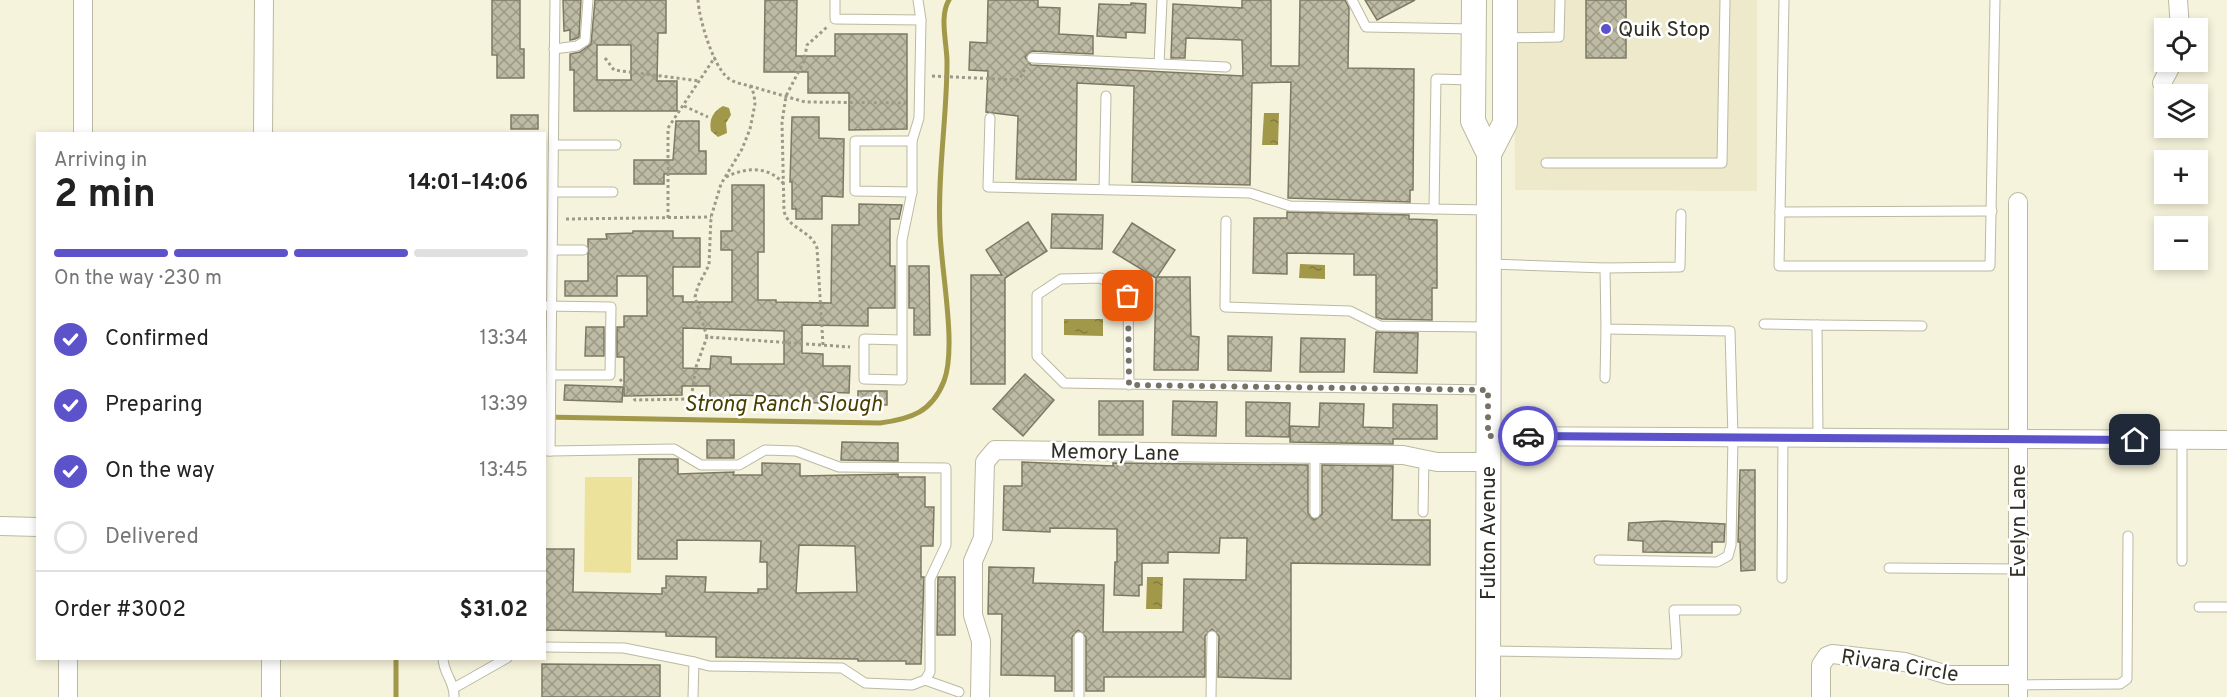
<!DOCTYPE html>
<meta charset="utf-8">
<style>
:root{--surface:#fff;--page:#f6f6f6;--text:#222;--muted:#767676;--line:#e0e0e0;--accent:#5c52ca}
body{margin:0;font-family:Overpass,sans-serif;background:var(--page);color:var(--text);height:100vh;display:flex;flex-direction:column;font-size:22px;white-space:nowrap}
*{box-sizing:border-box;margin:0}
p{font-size:20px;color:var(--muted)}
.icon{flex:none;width:33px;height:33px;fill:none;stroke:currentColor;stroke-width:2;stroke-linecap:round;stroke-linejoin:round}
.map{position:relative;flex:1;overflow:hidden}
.side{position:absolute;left:36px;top:132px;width:510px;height:528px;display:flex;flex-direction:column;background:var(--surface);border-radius:0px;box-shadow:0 3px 9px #0003}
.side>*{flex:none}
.tools{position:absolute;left:2154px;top:18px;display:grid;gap:12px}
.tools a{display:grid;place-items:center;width:54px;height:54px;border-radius:0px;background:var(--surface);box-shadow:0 3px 9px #0003;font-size:30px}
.pin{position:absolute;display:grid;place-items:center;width:51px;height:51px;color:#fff;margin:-26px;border-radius:12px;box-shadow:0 3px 9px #0006}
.courier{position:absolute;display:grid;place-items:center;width:60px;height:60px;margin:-30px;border:4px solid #5c52ca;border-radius:50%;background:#fff;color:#222;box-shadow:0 2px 8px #0007}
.head em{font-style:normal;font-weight:700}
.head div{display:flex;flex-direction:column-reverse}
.head{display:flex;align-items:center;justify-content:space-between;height:102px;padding:0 18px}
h1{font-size:39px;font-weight:700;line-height:45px}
.bar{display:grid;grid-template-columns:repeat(4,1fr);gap:9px 6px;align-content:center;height:72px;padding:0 18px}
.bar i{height:8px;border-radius:4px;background:var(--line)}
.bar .selected{background:var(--accent)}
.bar p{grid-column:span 4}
.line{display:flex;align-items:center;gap:15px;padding:0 18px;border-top:2px solid var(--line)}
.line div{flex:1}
ol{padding:0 18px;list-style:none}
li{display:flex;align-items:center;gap:18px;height:66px}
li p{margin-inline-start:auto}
li .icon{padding:6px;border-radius:50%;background:var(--accent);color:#fff;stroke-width:4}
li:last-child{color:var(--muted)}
li i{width:33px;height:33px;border:3px solid var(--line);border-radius:50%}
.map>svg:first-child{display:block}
.built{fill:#ede9ca}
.pitch{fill:#ece29c}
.water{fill:url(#water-ripples)}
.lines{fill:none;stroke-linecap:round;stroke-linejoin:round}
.stream{stroke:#a2984a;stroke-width:5}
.building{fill:url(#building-cross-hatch);stroke:#7c7a65;stroke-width:1.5;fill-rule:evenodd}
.service-casing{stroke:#bbb9a2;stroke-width:11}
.minor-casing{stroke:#bbb9a2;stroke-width:20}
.secondary-casing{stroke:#bbb9a2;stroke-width:26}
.path{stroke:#9c9989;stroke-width:3;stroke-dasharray:3 3;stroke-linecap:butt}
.service{stroke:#fff;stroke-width:9}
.minor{stroke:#fff;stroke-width:18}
.secondary{stroke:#fff;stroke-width:24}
.done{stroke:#757365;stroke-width:6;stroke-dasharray:0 10.8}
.route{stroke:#5c52ca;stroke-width:8}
.poi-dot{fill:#5c52ca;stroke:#fff;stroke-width:2}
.labels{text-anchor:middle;stroke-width:5;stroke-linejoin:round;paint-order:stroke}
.poi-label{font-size:21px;fill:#2f2e25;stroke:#fff;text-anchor:start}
.street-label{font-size:21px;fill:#2f2e25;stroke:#fff}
.water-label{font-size:22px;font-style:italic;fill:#484000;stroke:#fff}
</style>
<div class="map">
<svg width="2227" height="697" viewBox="0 0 2227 697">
<defs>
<pattern id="water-ripples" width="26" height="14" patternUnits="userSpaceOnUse" patternTransform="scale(1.5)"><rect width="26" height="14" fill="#a2984a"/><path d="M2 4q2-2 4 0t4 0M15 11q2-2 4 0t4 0" fill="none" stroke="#847c3d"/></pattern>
<pattern id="building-cross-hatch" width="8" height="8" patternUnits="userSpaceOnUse" patternTransform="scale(1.5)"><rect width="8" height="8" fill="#bebba4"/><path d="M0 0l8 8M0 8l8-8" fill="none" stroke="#9b9885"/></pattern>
</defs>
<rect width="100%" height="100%" fill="#f6f3dc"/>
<path class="built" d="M1514,0H1757V191L1515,190Z"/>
<path class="pitch" d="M585,477H632L631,573L584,572Z"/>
<g class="water">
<path d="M723,106L729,108L731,115L726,123L727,133L718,137L711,131C709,120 712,112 723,106Z"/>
<path d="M1264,113H1279L1278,145H1262Z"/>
<path d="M1300,264L1325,265V279L1299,278Z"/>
<path d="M1064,319H1103V336L1064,335Z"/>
<path d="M1147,577H1163L1162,609H1146Z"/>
</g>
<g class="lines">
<g class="stream">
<path d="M544,417L880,423C911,419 932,412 944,381C957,347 941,270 940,231C937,175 947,119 947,62C947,43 939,16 949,0"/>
<path d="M396,658V697"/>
</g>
</g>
<g class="building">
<path d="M492,0H520V49H524V78H497V55H492Z"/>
<path d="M563,0H581L579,37L575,39L570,40V30L564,31Z"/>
<path d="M595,0H666V33H658L657,81H677V111H574V70H570V54L580,52L591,44ZM597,45H631V80H597Z"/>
<path d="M765,0H797L796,56H835V34H907V129L849,130V93H808V72H764Z"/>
<path d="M988,0H1038V7L1060,8L1059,34L1093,36V54L1032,51L1025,57L1031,65L1243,76L1242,40L1186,38L1185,58H1171L1173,4L1242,8V0H1271V66H1299L1300,0H1345L1349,8L1348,68L1414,69L1413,190H1410V202L1288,198L1291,82L1252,83L1250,185L1132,182L1134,86L1077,83L1076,180L1016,179L1018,116L986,112L988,71L969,70L970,42L987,43Z"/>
<path d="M1365,0H1415L1377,20Z"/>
<rect x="1586" y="0" width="40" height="58"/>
<path d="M1131,3L1146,4L1145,33L1126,32V38L1097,36L1099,4L1131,5Z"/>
<rect x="511" y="115" width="27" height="14"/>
<path d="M792,117H819V138L844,139L843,197L822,196V219H796V209H792V182H790Z"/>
<path d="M676,121H699V151H706V174H664V184H634V160H673Z"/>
<path d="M732,185H764V252H758V300H776V302L831,303L832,225H859V204L902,205L899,219H890V266H895V308H868V326L802,325V353L823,354V366H850L849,393L823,392V403L782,402V396L730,395V402H710V386H682V395L624,396V357H617V327H624V316H647V276H617V296H565V281H588V239H607L606,234L633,233V231H673V238H700V267H673V296H683V302H732V250H721V231H732ZM683,328L784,331V364H731V357L711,356L710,369L683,368Z"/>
<path d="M1287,212L1409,215V219L1437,220V288H1432V320L1382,319L1376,317V275H1354V254L1287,253V274L1253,273L1254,218H1287Z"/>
<path d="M1052,214L1103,215L1102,249L1051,248Z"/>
<path d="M1028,222L1047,251L1005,278V384H971V275H1002L986,250Z"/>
<path d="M1132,223L1175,250L1157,277H1190L1191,336L1199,337L1198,370H1154L1156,278L1113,252Z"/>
<path d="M909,266H929L930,335H914V308H909Z"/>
<path d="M586,327H604V356H585Z"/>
<path d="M1376,332L1418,333L1417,373L1374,372Z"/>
<path d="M1228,336L1272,337L1271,371L1228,370Z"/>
<path d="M1301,338L1345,339L1344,372H1300Z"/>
<path d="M1025,374L1054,400L1023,436L993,409Z"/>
<path d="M565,385L623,387L622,402L564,400Z"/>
<path d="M858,391H887V405L858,404Z"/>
<rect x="1099" y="401" width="44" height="34"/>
<path d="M1173,401L1217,402L1216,436L1172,435Z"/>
<path d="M1246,402L1290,403L1289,437L1246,436Z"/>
<path d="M1320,403L1364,404L1363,427L1393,428V404L1437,405V439H1393V444L1290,442V426L1319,427Z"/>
<rect x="707" y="440" width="27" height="18"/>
<path d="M842,442L898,443V461L841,460Z"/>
<path d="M639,459H678V474L734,472L733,475H762V463L800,464V476L898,474V477H925V507H934L933,546H921V577H924L921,664H906V661H858V659L716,657V637L666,636V632L544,630V549H574L573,592L662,594V588H666V576L706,577L705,592L758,593V589H767V562H760L761,541L677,540V559H638ZM799,545L855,546L857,592L796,593Z"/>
<path d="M1022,462L1113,466V463L1308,465V513L1314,520L1322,514V465L1393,466L1392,520H1430V565L1291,563V679L1218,677L1219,636L1212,629L1205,636V677H1104V691H1086V637L1078,630L1072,637V691H1055V676L1001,675L1002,614H988L989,567L1034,568L1033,583L1104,585L1103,632H1183L1184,579L1246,580L1247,538H1220L1219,553L1168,552V563H1142V585H1139V596L1114,595L1115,562H1117V529L1050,528V532L1003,530L1004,486H1022Z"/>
<path d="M1740,470H1755V570L1741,571L1740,542H1738Z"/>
<path d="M1664,521L1725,524L1724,542H1712V553L1643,552V541L1628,540L1629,523Z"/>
<path d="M938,577H955V635H937Z"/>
<path d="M542,664L660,665V697H542Z"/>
</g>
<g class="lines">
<g class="service-casing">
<g id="service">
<path d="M835,0V19L921,20L918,0"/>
<path d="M1352,0L1366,27L1474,29"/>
<path d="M1784,0L1779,266H1990L1995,0"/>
<path d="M1506,38L1559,37L1560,0"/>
<path d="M554,49L577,46L585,41L588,0"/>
<path d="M1032,58L1226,67"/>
<path d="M1159,64L1162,0"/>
<path d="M1472,80L1436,79L1434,209L1488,210"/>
<path d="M990,118L988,187L1250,193L1290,206L1434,209"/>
<path d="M554,145H616"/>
<path d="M1546,163H1722L1725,0"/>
<path d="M1104,189L1106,96"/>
<path d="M554,192H613"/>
<path d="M912,192V141"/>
<path d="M1780,212L1992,211"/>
<path d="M1226,221L1225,307L1350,311L1380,326L1487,327"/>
<path d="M553,250H583"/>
<path d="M1491,264L1605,268L1606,329L1730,331L1733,437L1731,545L1728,556L1717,562L1599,560"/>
<path d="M1605,268L1680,267L1681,214"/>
<path d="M544,306L611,307L610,375H551"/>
<path d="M1764,324L1817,325"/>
<path d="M902,340L864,339V379L902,380V240L912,192L855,191V141H912L919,118L921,20"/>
<path d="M1605,378L1606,329"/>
<path d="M1129,385L1128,296L1101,278L1061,279L1037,295V356L1064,383L1488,390"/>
<path d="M1818,437L1817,325L1922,326"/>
<path d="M544,451H550L555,0"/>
<path d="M550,451L674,449L701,465H739L765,450L796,451L839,467L946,468V545L930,579V672L925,680L912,685L865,683L842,668L709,666L694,662L693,697"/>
<path d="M1423,512L1424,459"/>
<path d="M1315,513V454"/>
<path d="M2182,561V440"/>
<path d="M1889,568L2018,569"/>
<path d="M1782,578L1783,437"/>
<path d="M2199,607H2227"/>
<path d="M1079,637V697"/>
<path d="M544,647L624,648L694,662"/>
<path d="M1490,651L1677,654L1674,610H1736"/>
<path d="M443,658C443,673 455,682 454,697"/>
<path d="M925,680L959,692"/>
<path d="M2018,685L2120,684L2127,679L2128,536"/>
<path d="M454,688L507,658"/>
<path d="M1211,697L1212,636"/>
</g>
</g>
<g class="minor-casing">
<g id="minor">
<path d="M83,0V134"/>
<path d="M2178,0L2180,28"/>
<path d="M2162,83L2173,62"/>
<path d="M263,134L264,0"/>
<path d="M1488,436L2227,440"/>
<path d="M0,526L38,527"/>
<path d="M68,697V658"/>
<path d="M271,697V658"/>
<path d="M980,697L981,641L973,615V561L983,538L985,462L995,450L1403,455L1437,462H1488"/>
<path d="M1821,697V665L1827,656L1832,654L1905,662L1948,675H2018"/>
<path d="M2018,697V202"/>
</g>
</g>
<g class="secondary-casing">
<g id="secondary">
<path d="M1474,0L1473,121L1489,154L1488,697"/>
<path d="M1489,154L1505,123V0"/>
</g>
</g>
<g class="path">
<path d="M698,0C699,19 713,66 728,78C734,83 743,84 750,86L754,94L755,104L750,129L742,149L721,184L711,217L709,265L698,286L695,297L707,337L850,347"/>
<path d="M605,58L614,70L700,81"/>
<path d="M932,76L1019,80L1026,67"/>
<path d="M750,86L805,102L906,103"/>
<path d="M684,106L708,117"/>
<path d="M726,177C746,167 768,166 783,183"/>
<path d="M668,218V128L715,57"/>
<path d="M566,219L711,217"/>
<path d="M823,345L817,248C811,230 788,229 784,211L782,122L786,96L804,61L807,45L827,27"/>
<path d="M620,379L635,400L691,399L696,367L707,337"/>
</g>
<use href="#service" class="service"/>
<use href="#minor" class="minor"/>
<use href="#secondary" class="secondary"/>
</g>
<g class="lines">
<path class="done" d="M1128,296L1129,385L1488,390V436H1528"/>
<path class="route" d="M1528,436L2135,440"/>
</g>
<circle class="poi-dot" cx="1606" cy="29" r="6"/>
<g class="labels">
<g class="poi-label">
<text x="1618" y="36">Quik Stop</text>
</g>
<g class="street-label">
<text transform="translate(1115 452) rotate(1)" y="7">Memory Lane</text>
<text transform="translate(2018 521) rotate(-90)" y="7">Evelyn Lane</text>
<text transform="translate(1488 533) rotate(-90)" y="7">Fulton Avenue</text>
<text transform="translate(1900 665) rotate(9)" y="7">Rivara Circle</text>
</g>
<g class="water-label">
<text x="783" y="411">Strong Ranch Slough</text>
</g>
</g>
</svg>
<div class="tools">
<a><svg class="icon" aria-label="locate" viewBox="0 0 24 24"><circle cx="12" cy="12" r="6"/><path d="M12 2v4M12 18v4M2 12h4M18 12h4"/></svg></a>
<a><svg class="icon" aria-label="layers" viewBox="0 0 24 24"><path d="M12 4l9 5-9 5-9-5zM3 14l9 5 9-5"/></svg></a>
<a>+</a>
<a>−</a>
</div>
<div class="pin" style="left:1128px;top:296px;background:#ea580c"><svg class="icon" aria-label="bag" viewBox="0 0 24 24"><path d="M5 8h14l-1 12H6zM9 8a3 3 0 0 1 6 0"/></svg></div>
<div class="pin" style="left:2135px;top:440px;background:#1f2937"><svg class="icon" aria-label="home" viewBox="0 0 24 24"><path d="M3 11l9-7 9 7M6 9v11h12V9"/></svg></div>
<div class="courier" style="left:1528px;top:436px"><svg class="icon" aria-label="car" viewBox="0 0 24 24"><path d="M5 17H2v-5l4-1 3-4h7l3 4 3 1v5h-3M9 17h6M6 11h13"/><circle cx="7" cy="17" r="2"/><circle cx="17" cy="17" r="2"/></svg></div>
<section class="side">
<div class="head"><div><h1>2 min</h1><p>Arriving in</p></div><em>14:01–14:06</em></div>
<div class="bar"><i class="selected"></i><i class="selected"></i><i class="selected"></i><i></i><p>On the way · 230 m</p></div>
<ol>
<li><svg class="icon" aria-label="check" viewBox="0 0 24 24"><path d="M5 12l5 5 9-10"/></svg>Confirmed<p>13:34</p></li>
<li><svg class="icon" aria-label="check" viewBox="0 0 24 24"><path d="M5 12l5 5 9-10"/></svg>Preparing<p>13:39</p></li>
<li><svg class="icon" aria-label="check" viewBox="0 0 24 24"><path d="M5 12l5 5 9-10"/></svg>On the way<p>13:45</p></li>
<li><i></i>Delivered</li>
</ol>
<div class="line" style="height:78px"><div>Order #3002</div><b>$31.02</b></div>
</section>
</div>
